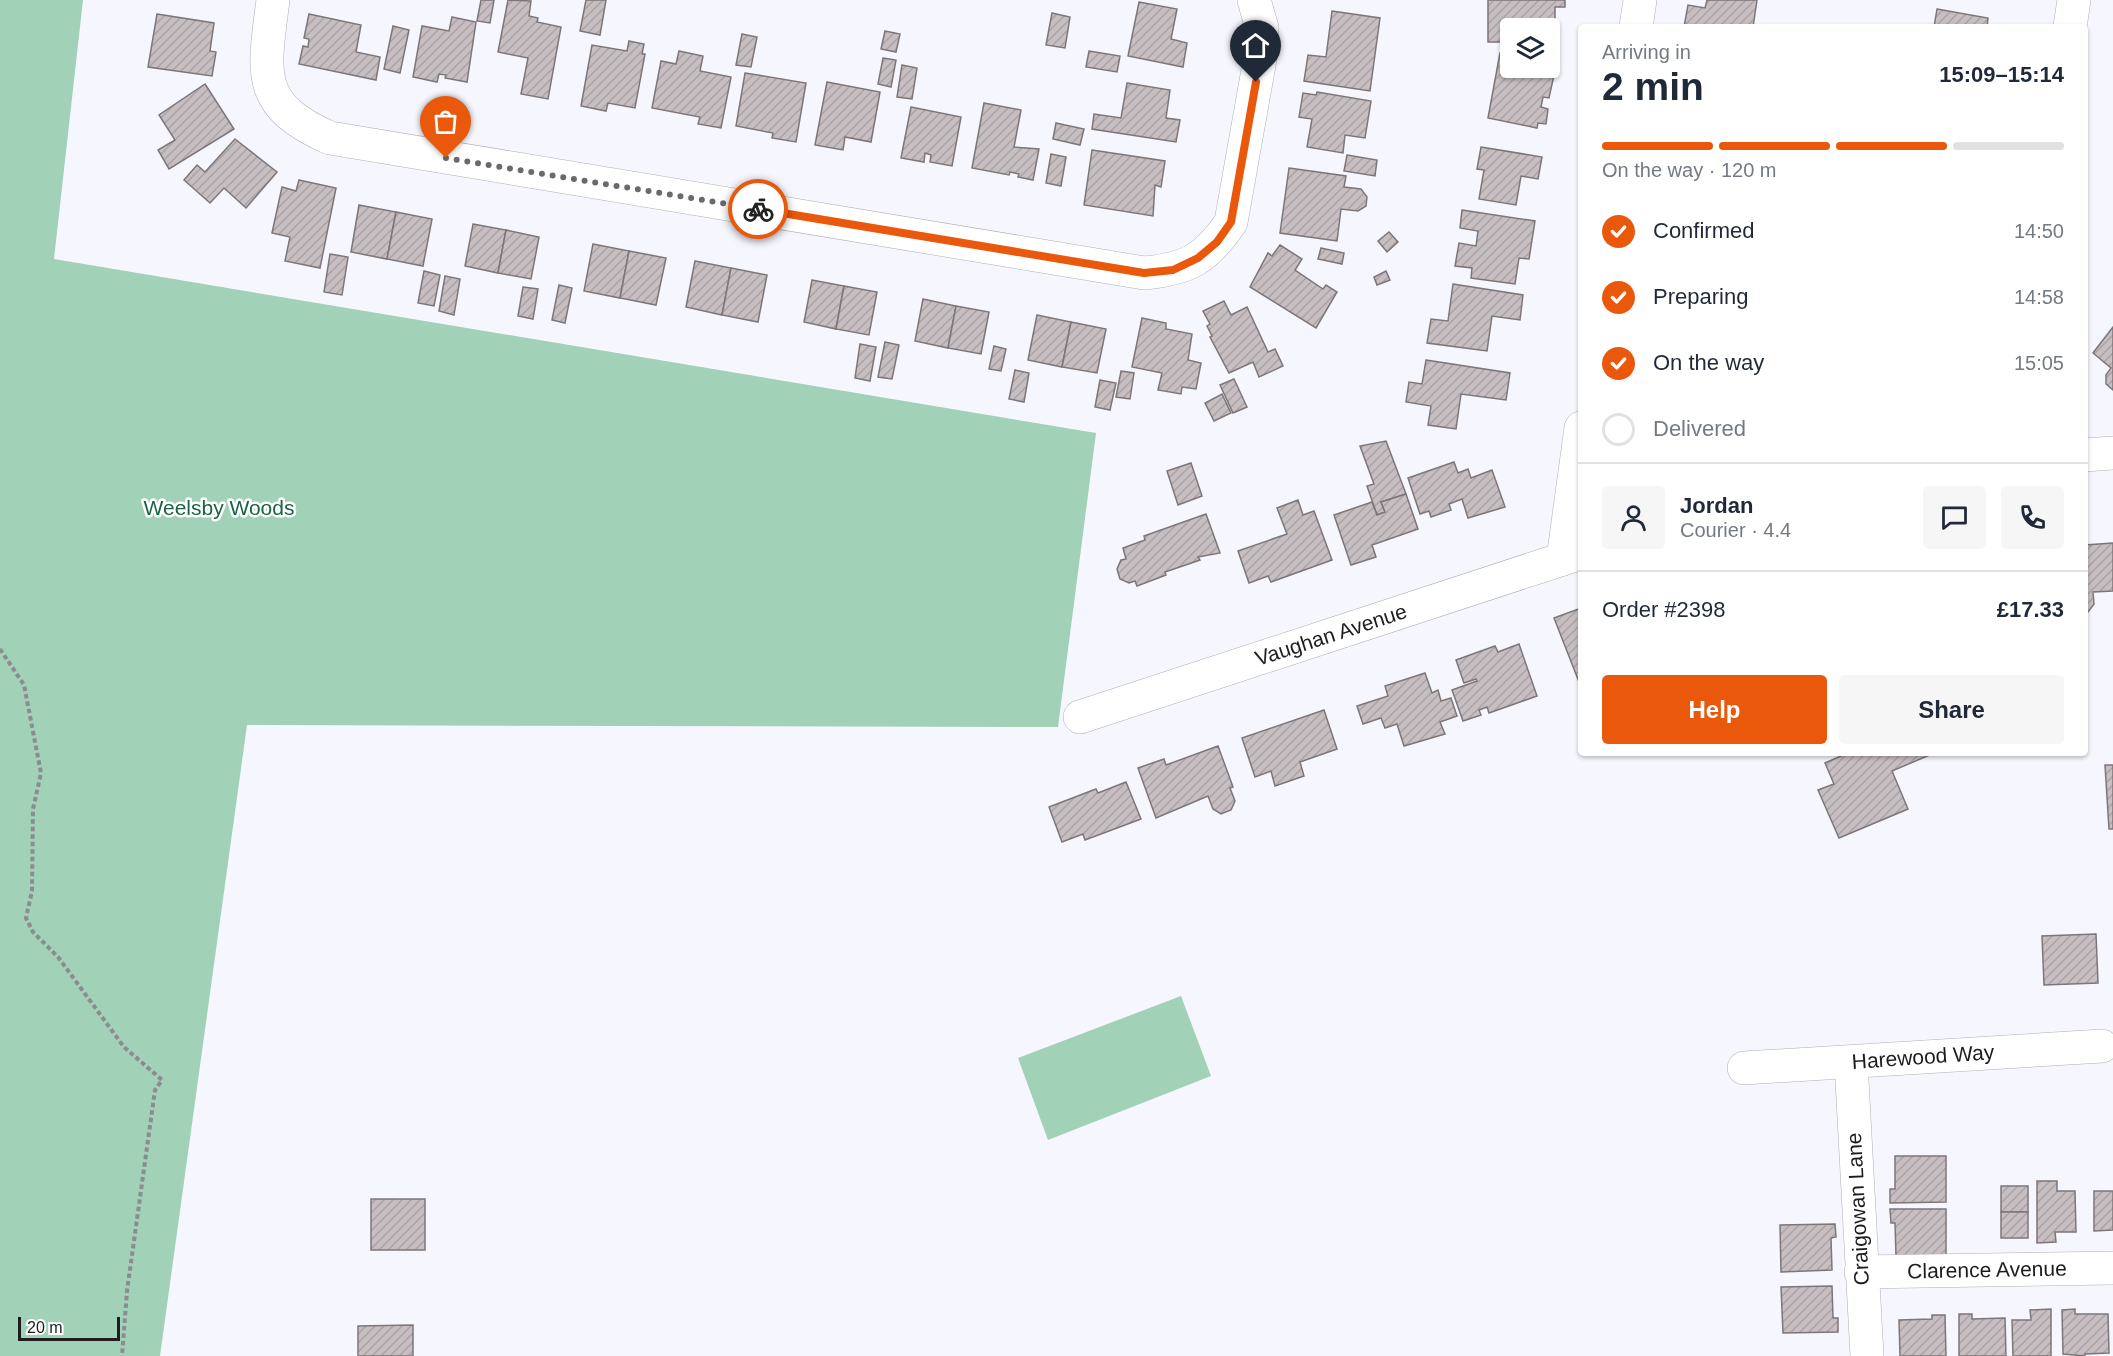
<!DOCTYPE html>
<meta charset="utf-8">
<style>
:root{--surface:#fff;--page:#f6f6f7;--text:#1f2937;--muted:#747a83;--line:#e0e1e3;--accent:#ea580c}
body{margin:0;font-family:Arial,sans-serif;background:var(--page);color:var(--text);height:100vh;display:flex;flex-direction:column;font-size:22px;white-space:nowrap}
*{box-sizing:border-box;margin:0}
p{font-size:20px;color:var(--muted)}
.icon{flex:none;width:33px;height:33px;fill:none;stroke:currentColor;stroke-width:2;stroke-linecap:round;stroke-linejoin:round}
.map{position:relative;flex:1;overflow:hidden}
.panel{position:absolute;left:1578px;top:24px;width:510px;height:732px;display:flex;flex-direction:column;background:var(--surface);border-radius:6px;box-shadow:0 2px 4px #0004}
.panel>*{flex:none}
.fabs{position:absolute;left:1500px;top:18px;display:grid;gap:12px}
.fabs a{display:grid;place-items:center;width:60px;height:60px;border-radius:6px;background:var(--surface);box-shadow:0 2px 4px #0004;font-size:30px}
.scale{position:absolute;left:18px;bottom:15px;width:102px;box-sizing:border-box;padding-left:6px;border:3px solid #1d1d20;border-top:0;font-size:16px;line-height:21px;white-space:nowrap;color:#1d1d20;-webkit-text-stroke:4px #fff;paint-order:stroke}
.pin{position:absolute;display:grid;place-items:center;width:51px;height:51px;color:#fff;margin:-62px -26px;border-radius:50% 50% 50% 0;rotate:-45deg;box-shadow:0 0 6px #0007}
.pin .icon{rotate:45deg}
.courier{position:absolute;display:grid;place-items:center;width:60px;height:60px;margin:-30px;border:4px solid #ea580c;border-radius:50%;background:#fff;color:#222;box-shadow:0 2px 8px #0007}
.overview em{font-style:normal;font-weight:700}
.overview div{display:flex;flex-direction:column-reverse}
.overview{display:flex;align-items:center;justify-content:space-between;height:102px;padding:0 24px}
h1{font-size:39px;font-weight:700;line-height:45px}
.bar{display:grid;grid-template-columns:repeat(4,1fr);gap:9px 6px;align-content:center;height:72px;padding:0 24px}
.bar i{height:8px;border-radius:4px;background:var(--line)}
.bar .current{background:var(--accent)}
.bar p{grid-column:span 4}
.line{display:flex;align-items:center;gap:15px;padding:0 24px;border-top:2px solid var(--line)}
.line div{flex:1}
.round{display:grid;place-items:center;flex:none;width:63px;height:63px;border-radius:6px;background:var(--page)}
ol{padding:0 24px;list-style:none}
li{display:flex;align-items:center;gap:18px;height:66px}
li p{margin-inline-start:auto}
li .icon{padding:6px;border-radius:50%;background:var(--accent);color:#fff;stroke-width:4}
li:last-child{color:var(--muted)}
li i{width:33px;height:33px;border:3px solid var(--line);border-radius:50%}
.action{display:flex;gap:12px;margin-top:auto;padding:12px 24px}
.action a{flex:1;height:69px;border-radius:6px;background:var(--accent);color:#fff;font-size:24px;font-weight:700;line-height:69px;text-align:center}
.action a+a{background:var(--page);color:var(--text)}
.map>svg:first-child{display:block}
.park{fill:#a1d1b7}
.building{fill:url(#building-hatch);stroke:#7d7678;stroke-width:1.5}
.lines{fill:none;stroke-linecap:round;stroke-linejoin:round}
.minor-casing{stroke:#afafb7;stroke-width:34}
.path{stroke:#8b8b90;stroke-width:4;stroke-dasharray:4.5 3;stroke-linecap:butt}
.minor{stroke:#fff;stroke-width:33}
.done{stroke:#69696e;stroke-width:6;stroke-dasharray:0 10.8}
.route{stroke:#ea580c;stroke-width:8}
.labels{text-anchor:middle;stroke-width:5;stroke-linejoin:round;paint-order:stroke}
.park-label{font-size:21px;fill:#196444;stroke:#fff}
.street-label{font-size:21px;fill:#1d1d20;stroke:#fff}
</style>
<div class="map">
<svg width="2113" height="1356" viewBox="0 0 2113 1356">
<defs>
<pattern id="building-hatch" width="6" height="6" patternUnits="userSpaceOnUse" patternTransform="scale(1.5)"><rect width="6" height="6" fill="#c7bec1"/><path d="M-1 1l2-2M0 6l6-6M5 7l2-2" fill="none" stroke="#aaa3a6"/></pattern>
</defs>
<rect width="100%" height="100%" fill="#f6f6fe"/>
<g class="park">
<path d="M0,0H83L54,259L1096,433L1058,727L247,725L160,1356H0Z"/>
<path d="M1181,996L1211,1076L1048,1140L1018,1058Z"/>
</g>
<g class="building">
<path d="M481,0H494L490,23L477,21Z"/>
<path d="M508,0L531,1L529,16L538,18L537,22L561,27L548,99L521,94L528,58L498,52Z"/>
<path d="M586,0H606L600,35L580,31Z"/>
<path d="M1488,0H1565V7H1555V26L1510,28V42H1488Z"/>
<path d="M1707,0H1757L1753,27H1684L1688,5L1705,8Z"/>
<path d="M1139,2L1177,9L1171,39L1187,43L1183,67L1128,56Z"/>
<path d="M1937,9L1988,18L1987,27H1934Z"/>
<path d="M1332,11L1380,18L1370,91L1304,81L1308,55L1326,57Z"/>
<path d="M1052,13L1070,17L1065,48L1046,45Z"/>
<path d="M157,14L214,23L210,51L216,52L212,76L148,67Z"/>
<path d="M309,14L361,25L356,52L380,57L376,80L299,64L303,46L308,47L309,39L304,38Z"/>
<path d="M452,17L476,22L467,82L445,78L446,75L439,74L437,82L413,77L422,26L449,31Z"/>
<path d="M393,26L409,30L400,73L384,69Z"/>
<path d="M885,31L900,34L896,52L881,49Z"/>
<path d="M742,34L757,37L751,67L736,65Z"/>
<path d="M629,41L644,44L642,54H645L635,108L608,103L606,111L581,106L592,45L627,51Z"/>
<path d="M679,51L703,56L700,71L731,77L721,128L698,124L700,117L652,108L661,61L676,64Z"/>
<path d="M1089,51L1120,56L1117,72L1086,67Z"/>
<path d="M1500,53L1510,55V68L1554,75L1549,98L1543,97L1541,107L1548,109L1546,124L1538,123L1537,128L1488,118Z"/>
<path d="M883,58L896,60L891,87L878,84Z"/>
<path d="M902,65L917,68L912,99L897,97Z"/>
<path d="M745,73L806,83L796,142L772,138L773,133L736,126Z"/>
<path d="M827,82L880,92L871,142L845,137L843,150L815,145Z"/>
<path d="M1127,83L1170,90L1166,118L1180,120L1176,142L1092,129L1094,114L1121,118Z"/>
<path d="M205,84L234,129L169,169L158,150L175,140L159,115Z"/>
<path d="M1317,92L1371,101L1365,138L1345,135L1343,153L1307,147L1312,119L1299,117L1303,93L1316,95Z"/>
<path d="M984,103L1021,110L1014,147L1039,149L1033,180L1018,177L1019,174L1010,172L1009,175L972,168Z"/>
<path d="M911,107L961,117L952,166L930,162L931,155L925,153L924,162L901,158Z"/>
<path d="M1056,123L1084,129L1080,145L1053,139Z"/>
<path d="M235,139L277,172L246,208L224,188L210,203L184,180L197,165L205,172Z"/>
<path d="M1481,147L1542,157L1538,179L1521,176L1516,205L1479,199L1484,170L1477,169Z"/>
<path d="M1092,150L1165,161L1161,187L1155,185L1153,216L1084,205Z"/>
<path d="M1051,154L1066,157L1061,186L1046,183Z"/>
<path d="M1347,155L1377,160L1375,176L1344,171Z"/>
<path d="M1289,168L1346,176L1344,187L1361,189L1367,197L1366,206L1358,211L1341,209L1337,241L1280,233Z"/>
<path d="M299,180L336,188L320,268L285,261L290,237L272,233L282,187L296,191Z"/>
<path d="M359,205L396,212L387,259L351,252Z"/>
<path d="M1462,210L1535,221L1529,259L1519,258L1515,284L1471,278L1472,268L1455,266L1459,243L1476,246L1478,231L1460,228Z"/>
<path d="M396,212L432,219L423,266L387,259Z"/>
<path d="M473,224L506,230L498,273L465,266Z"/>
<path d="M506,230L539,237L531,279L498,273Z"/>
<path d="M1389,232L1398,242L1387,252L1378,241Z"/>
<path d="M593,244L629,251L620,298L584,291Z"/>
<path d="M1280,245L1302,259L1295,270L1323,289L1326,285L1337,292L1316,328L1250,287L1268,253L1272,256Z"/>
<path d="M1321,248L1344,253L1342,264L1318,259Z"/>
<path d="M629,251L666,258L656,305L620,298Z"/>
<path d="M330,254L348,257L342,295L324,292Z"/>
<path d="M695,261L731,268L722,315L686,307Z"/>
<path d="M731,268L767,275L758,322L722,315Z"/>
<path d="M424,271L440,275L434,306L418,303Z"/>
<path d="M1386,271L1390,280L1377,285L1374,277Z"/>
<path d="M445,276L460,279L454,315L439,311Z"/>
<path d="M812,280L844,286L836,329L804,322Z"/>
<path d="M1453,284L1523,295L1520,320L1492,316L1487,351L1427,343L1431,319L1448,321Z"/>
<path d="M559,285L572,288L565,323L552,320Z"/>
<path d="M844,286L877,292L869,335L836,329Z"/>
<path d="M523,287L538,289L533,319L518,316Z"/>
<path d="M923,299L956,306L948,348L915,341Z"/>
<path d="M1224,301L1231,315L1247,307L1268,352L1275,349L1283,366L1259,377L1253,362L1229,373L1210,337L1212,336L1207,326L1210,324L1203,311Z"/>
<path d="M956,306L989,312L981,354L948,348Z"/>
<path d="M1037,315L1071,322L1062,367L1028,360Z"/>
<path d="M1142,318L1166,323V329L1192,334L1188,360L1201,363L1196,389L1182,387L1181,394L1158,390L1162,373L1132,367Z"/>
<path d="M1071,322L1106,329L1097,373L1062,367Z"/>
<path d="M2113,327V390L2106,384V375L2111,368L2093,353Z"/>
<path d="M885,342L899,345L892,379L878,377Z"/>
<path d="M860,344L876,347L870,381L855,378Z"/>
<path d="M994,346L1006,349L1001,371L989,369Z"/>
<path d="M1426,360L1510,373L1506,400L1461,394L1456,429L1428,425L1431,406L1406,402L1409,382L1422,384Z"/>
<path d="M1015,370L1029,373L1024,402L1009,399Z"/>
<path d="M1121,371L1134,373L1130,399L1116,397Z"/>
<path d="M1234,379L1247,407L1233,413L1220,385Z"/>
<path d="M1100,380L1116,383L1110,410L1095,407Z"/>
<path d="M1222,394L1231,413L1214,421L1205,403Z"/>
<path d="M1386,441L1406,494L1381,502L1385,512L1377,515L1367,486L1374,484L1360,446Z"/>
<path d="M1454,462L1458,473L1468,469L1471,478L1492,470L1505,507L1468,518L1462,499L1449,504L1451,510L1431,517L1429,511L1420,514L1408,478Z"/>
<path d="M1191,463L1202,496L1178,505L1167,471Z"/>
<path d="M1406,494L1418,529L1372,545L1376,557L1351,565L1334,515L1372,502L1377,515L1385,512L1381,502Z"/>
<path d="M1298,500L1303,515L1314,511L1332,560L1271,582L1268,576L1249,583L1238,551L1287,534L1277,508Z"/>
<path d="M1206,514L1220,553L1198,557L1200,560L1165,572L1166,575L1137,586L1135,581L1129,583L1120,579L1117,569L1121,560L1126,559L1123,548L1145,540L1144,536Z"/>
<path d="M2113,543V591L2093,592L2094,604L2088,612H2085V545Z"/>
<path d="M1581,608V687L1554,618Z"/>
<path d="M1519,644L1537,696L1489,713L1487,707L1479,710L1481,715L1463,721L1452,690L1477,681L1476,679L1464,683L1456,660L1495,646L1498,652Z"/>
<path d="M1425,673L1432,693L1438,690L1441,701L1451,698L1457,716L1440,722L1445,734L1404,746L1397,724L1385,728L1381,718L1363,724L1357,706L1388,696L1385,686Z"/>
<path d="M1324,710L1337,749L1300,762L1304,776L1275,786L1271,771L1255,777L1242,738Z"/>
<path d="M1218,746L1233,787L1230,788L1235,801L1231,810L1221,814L1213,809L1208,796L1156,818L1138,768L1164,759L1166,765Z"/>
<path d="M1848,753L1932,754L1892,771L1908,809L1839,838L1818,790L1834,784L1825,763Z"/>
<path d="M2105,765H2113V829H2109Z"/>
<path d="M1126,782L1141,819L1085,840L1083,834L1062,842L1049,807L1096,789L1098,793Z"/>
<path d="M2096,934L2098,983L2044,985L2042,936Z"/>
<path d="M1895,1156H1946V1202L1890,1203V1189H1895Z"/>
<path d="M2037,1181H2057V1191H2075L2076,1232H2055L2056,1242L2037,1243Z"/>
<rect x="2001" y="1186" width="27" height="26"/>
<path d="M2094,1191H2113V1230L2094,1231Z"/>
<rect x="371" y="1199" width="54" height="51"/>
<path d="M1890,1209H1946V1255L1896,1256L1895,1223H1891Z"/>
<rect x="2001" y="1212" width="27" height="26"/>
<path d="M1835,1224L1836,1237L1831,1238L1832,1270L1781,1272L1780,1225Z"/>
<path d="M1832,1286L1833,1318H1838V1332L1783,1333L1781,1287Z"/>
<path d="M2051,1309V1356H2013L2012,1320H2031L2030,1310Z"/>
<path d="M2075,1309V1314H2108L2109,1353L2085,1354V1356L2063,1354L2062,1310Z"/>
<path d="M1959,1314H1972V1319L2005,1318L2006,1356H1959Z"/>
<path d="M1932,1315H1945L1946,1356H1900L1899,1320L1932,1319Z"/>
<path d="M413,1325V1356H358V1326Z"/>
</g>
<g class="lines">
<g class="minor-casing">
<g id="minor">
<path d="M273,0C264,72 254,105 330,138L1144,273C1188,269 1206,259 1231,222L1260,59L1262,28L1254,0"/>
<path d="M1636,27L1640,0"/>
<path d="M2070,27L2074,0"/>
<path d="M2085,455L2113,453"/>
<path d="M1563,559L1581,428"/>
<path d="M1080,717L1581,553"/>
<path d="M1851,1062L1867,1356"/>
<path d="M1744,1068L2102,1046"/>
<path d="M1861,1272L2113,1268"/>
</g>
</g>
<path class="path" d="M0,649L24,685L41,773L33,809L32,891L26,918L33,932L58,957L124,1047L162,1080L155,1090L127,1291L122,1356"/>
<use href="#minor" class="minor"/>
</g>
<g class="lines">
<path class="done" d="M446,158L758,209"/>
<path class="route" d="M758,209L1144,273L1173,270L1198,258L1217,242L1231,222L1256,82"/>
</g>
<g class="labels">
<g class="park-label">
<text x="219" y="515">Weelsby Woods</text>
</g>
<g class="street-label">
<text transform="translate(1331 635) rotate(-18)" y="7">Vaughan Avenue</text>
<text transform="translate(1923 1057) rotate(-4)" y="7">Harewood Way</text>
<text transform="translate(1858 1209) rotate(-93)" y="7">Craigowan Lane</text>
<text transform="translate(1987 1270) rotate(-1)" y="7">Clarence Avenue</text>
</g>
</g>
</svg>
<div class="fabs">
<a><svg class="icon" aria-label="layers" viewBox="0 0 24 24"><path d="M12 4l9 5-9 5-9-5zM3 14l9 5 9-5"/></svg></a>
</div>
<div class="scale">20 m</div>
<div class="pin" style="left:446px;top:158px;background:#ea580c"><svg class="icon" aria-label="bag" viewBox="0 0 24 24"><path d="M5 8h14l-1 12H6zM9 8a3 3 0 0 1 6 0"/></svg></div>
<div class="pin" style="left:1256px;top:82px;background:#1f2937"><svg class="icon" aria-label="home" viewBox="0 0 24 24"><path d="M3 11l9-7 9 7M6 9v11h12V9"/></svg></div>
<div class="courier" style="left:758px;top:209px"><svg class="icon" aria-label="bike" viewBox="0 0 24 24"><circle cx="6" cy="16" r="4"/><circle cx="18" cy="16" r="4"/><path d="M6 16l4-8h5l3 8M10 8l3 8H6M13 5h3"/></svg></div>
<section class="panel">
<div class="overview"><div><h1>2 min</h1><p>Arriving in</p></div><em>15:09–15:14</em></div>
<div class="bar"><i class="current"></i><i class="current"></i><i class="current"></i><i></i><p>On the way · 120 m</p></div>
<ol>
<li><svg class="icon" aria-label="check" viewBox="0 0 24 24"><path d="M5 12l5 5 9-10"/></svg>Confirmed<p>14:50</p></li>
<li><svg class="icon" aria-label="check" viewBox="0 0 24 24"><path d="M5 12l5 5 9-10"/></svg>Preparing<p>14:58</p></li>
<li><svg class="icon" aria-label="check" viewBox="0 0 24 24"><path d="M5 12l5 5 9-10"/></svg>On the way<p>15:05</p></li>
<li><i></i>Delivered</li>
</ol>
<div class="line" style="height:108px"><a class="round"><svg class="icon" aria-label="person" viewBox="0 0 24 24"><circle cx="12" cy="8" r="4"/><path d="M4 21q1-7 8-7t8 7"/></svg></a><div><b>Jordan</b><p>Courier · 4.4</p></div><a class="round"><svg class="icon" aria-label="chat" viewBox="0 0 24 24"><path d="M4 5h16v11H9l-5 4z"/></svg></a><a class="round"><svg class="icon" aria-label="phone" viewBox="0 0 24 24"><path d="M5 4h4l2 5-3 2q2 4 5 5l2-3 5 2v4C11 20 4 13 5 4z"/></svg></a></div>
<div class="line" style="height:78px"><div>Order #2398</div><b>£17.33</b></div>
<div class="action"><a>Help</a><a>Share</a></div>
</section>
</div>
